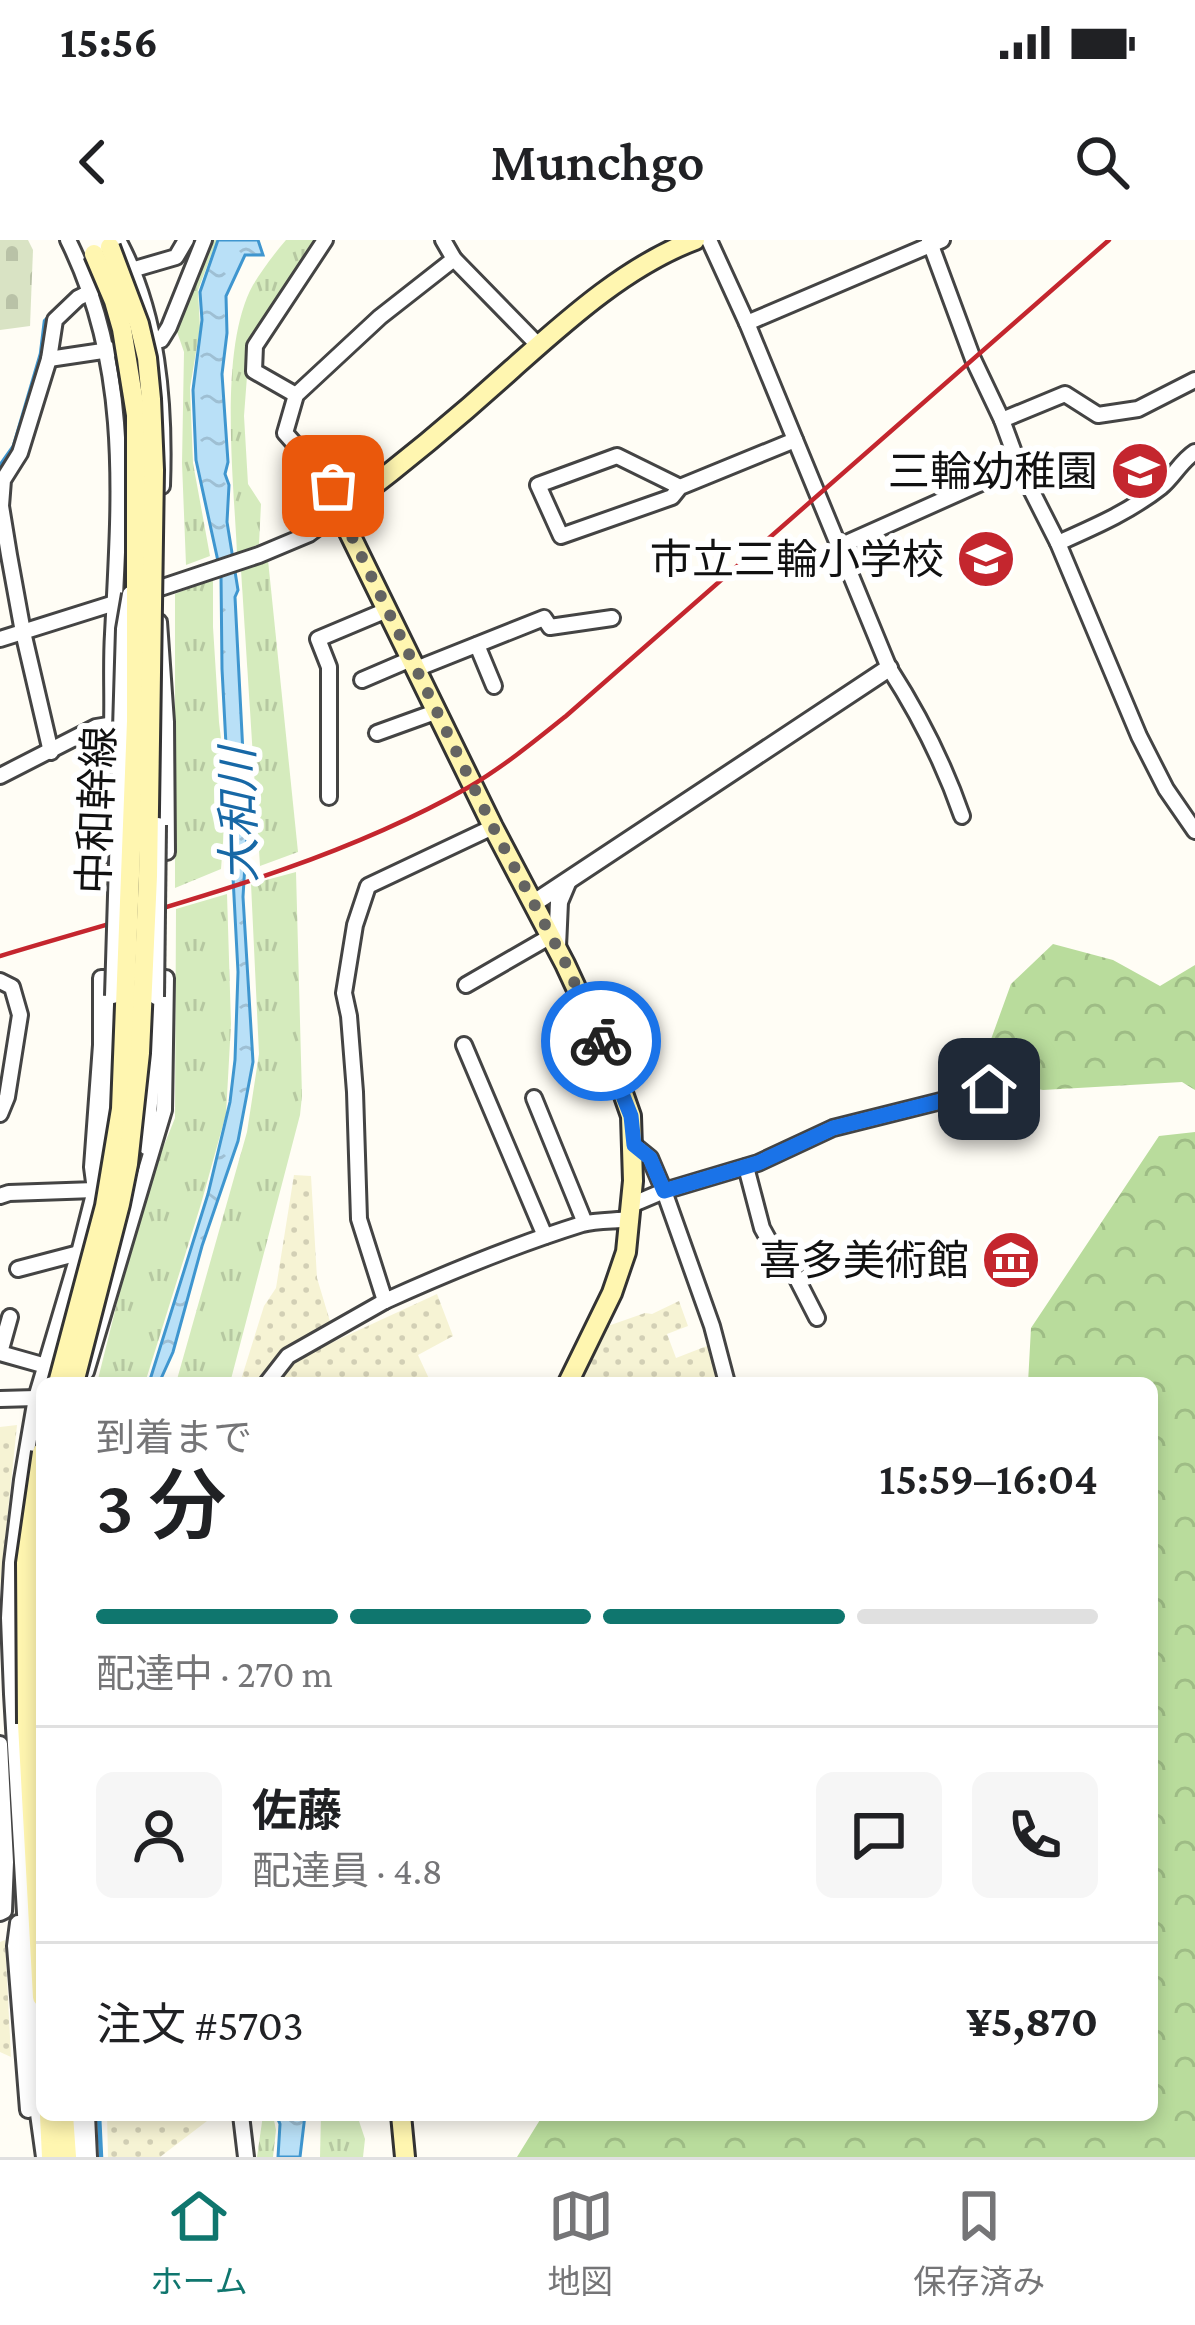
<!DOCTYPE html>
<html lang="ja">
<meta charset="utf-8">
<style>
:root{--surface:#fff;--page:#f6f6f6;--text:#202124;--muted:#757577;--line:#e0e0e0;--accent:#0f766e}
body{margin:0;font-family:"Crimson Pro","Noto Sans JP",serif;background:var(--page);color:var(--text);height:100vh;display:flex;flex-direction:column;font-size:45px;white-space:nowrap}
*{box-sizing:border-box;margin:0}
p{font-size:39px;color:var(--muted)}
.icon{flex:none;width:66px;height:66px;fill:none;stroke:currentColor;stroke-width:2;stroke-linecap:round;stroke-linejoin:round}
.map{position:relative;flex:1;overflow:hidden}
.panel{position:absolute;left:36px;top:1137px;width:1122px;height:744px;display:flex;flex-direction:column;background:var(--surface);border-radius:18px;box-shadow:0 6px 18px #0003}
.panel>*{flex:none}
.pin{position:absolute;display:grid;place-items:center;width:102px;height:102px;color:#fff;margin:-51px;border-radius:24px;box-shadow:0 6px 18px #0006}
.courier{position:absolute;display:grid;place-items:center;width:120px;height:120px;margin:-60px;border:9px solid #1a73e8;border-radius:50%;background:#fff;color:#222;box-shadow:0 3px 15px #0007}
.head em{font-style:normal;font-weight:600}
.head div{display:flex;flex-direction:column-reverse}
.head{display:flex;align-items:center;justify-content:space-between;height:204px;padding:0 60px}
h1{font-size:78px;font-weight:600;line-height:90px}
.bar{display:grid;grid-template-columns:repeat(4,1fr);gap:18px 12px;align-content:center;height:144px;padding:0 60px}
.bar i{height:15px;border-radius:9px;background:var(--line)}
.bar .current{background:var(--accent)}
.bar p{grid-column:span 4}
.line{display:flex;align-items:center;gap:30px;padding:0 60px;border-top:3px solid var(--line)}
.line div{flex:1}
.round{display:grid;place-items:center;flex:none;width:126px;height:126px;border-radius:18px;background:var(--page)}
.status{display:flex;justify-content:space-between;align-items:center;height:84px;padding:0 60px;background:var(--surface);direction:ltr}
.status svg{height:33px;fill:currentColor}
header{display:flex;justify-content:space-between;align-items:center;height:156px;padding:0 60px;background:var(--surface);font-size:54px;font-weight:600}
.menu{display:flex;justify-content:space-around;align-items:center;height:168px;border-top:3px solid var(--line);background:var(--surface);font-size:33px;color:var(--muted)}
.menu a{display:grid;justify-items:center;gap:6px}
.menu .current{color:var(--accent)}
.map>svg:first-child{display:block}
.farmland{fill:url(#farmland-dots)}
.grass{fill:url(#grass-tufts)}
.forest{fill:url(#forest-crowns)}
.cemetery{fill:url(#cemetery-stones)}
.water{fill:url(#water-ripples);stroke:#3f96cf;stroke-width:3}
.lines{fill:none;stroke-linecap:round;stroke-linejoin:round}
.stream{stroke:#3f96cf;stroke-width:4.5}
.minor-casing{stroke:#444;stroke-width:20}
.tertiary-casing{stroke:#444;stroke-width:22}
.secondary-casing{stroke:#333;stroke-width:24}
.minor{stroke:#fff;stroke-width:14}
.tertiary{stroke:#fff;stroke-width:16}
.secondary{stroke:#fff6b0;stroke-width:18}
.rail{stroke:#c4262e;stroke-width:4.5}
.minor-bridge-casing{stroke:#444;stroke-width:20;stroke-linecap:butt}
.secondary-bridge-casing{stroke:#333;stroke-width:24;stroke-linecap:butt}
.minor-bridge{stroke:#fff;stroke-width:14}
.secondary-bridge{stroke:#fff6b0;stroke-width:18}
.done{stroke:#646461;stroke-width:12;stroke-dasharray:0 21.6}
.route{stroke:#1a73e8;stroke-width:15}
.labels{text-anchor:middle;stroke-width:12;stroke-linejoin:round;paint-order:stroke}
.poi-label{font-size:42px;fill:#111;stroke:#fff;text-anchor:end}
.street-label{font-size:42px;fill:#111;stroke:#fff}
.water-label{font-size:45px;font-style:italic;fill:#1768a6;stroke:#fff}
</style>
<div class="status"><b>15:56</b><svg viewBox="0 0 49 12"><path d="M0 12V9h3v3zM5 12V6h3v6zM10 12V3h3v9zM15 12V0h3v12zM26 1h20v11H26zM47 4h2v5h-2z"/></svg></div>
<header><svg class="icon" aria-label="back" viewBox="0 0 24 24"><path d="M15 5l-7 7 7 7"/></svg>Munchgo<svg class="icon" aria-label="search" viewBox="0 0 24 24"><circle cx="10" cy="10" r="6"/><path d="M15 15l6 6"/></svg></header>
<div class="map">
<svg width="1195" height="1917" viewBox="0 0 1195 1917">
<defs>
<pattern id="farmland-dots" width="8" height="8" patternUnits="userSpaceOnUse" patternTransform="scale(3)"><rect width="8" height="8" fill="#f6f3d4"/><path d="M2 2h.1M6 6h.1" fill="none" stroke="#d2cfb5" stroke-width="1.8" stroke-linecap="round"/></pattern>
<pattern id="grass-tufts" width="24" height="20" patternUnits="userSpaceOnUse" patternTransform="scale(3)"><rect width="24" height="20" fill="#d5ebbd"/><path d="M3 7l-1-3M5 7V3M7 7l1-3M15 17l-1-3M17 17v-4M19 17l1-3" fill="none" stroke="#b6c8a1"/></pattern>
<pattern id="forest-crowns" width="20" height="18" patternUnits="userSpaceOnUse" patternTransform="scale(3)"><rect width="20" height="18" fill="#b9dc9c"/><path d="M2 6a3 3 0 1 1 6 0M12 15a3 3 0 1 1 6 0" fill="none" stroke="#9ebc85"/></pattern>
<pattern id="cemetery-stones" width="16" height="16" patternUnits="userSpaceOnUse" patternTransform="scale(3)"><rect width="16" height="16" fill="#d9e3c4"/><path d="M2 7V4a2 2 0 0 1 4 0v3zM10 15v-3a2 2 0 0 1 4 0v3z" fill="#b9c2a7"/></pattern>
<pattern id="water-ripples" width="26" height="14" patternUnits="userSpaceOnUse" patternTransform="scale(3)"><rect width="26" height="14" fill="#b9e0f7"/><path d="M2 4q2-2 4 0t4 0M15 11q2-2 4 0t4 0" fill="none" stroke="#9ebfd3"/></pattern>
</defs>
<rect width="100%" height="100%" fill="#fffdf5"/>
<g class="farmland">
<path d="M294,935L311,936L317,1038L332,1088L281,1115L260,1143H240L264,1066L276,1048Z"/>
<path d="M437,1054L453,1096L418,1115L431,1143H275L294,1120Z"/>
<path d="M679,1061L688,1086L667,1094L676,1118L712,1104L718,1143H578L605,1087L645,1073L652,1074Z"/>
<path d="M17,1185L0,1348V1187Z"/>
<path d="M5,1700L11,1817L0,1812V1702Z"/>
<path d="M107,1875H204L207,1881L160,1917H108Z"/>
</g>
<g class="grass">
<path d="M208,0H217L198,50L200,88L190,148L193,223L210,316L186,325L182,223L184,112L175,86Z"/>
<path d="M286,0H318L248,123L244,176L248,244L261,264L259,304L237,314C234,241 218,108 253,45C262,30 274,14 286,0Z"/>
<path d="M268,320L298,612L260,626L241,330Z"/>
<path d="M213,338V387L219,482L227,550L221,629L175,648V354Z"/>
<path d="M296,632L302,856L300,875L230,1143H176L247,892L259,814L251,644Z"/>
<path d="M227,654L231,784L226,874L201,964L145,1143H97L144,955L175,878L176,669Z"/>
<path d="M263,1875H273L276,1890L273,1917H257Z"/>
<path d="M321,1875H357L365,1899L363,1917H320Z"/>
</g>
<g class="forest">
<path d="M1053,704L1113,720L1160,746L1195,725V850L1182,842L1043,850L977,838L1011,744Z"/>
<path d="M1195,892V1917H517L543,1875H1152V1143H1028L1031,1088L1159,896Z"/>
</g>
<path class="cemetery" d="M0,0H28L33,10L30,86L0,90Z"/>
<g class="water">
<path d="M218,0H258L263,15H245L226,56L227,93L222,134L228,222L225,234L229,245L227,282L238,350L235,357L247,592L243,657L253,822L238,901L202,1006L173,1112L159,1143H149L208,954L230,862L235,820L238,732L222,429L221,335L196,220L193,150L202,80L200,52Z"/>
<path d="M276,1875H305L300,1917H278L280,1884Z"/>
</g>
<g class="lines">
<g class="stream">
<path d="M0,226L14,206L41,114L45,81L74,52"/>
<path d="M99,1875L101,1917"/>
</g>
<g class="minor-casing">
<g id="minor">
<path d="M68,0C131,127 120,257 113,394C111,425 113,455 112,486C110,528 107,571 105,614L127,613"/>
<path d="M118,0C158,74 165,163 162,246"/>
<path d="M443,0L454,19L538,105"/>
<path d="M709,0L747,83L889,428C918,473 944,524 962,576"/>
<path d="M929,0L973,119L1002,180L1019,226L1058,303L1139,496L1166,549L1195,591"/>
<path d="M128,31L176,17L186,0"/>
<path d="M747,83L942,0"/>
<path d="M150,103L161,100L169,87L204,0"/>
<path d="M49,119L116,109"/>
<path d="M296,155L254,131L255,106L325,0"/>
<path d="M1002,180L1065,154L1098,175L1138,169L1195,140"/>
<path d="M680,247L617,216L538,245L561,296L672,257L680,247L795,200"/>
<path d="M349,265L285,193L296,155L380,77L454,19"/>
<path d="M1058,303C1096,286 1129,272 1161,247C1174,236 1181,221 1195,212"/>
<path d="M840,306L1019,226"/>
<path d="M148,352L259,315L309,294L339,272"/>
<path d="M0,399L121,361"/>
<path d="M477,405L494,446"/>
<path d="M416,429L544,378L550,387L612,378"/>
<path d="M362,440L411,419"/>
<path d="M377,493L438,471"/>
<path d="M51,512L23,392L9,315L1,266L3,240L20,213L49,119L55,80L78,58L92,51L93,47"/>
<path d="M0,536L96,487L120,483"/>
<path d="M329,557V427L318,399L387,370"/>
<path d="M493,587L368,646L355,685L344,753L349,776L355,852L359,979L385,1061C449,1032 515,1005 582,984C597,980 615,981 630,979"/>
<path d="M149,612H167L166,482L159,382"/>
<path d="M0,741L12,747L20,775L7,857L0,874"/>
<path d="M466,745L551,696"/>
<path d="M464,805L545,996"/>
<path d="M534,858L585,983"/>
<path d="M634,905L650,918L664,951L712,1086L727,1143"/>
<path d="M146,907L155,808L156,757"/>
<path d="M746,927L762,988L778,1017L795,1035L817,1078"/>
<path d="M0,956L9,953L95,950L104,901L113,756"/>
<path d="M631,965L664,951L758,923L833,888L989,849"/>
<path d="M18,1029L79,1013"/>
<path d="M10,1077L0,1113L46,1126"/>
<path d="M86,1132L164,870L166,738H150"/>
<path d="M267,1143L288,1116L385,1061"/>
<path d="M0,1159L36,1158"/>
<path d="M0,1504L6,1622L4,1671L0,1673"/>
<path d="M18,1683L15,1706L28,1870"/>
<path d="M77,1875L79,1917"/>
<path d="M87,1875L89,1917"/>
<path d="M241,1875L246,1917"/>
<path d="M44,1917L36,1859L12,1454L9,1378L12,1323L22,1240L36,1158L79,1013L95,950L92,927L101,805V738H122"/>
</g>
</g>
<g class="tertiary-casing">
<g id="tertiary">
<path d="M534,663L889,428"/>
<path d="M557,707L559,662L567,643"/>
</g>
</g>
<g class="secondary-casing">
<g id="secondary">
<path d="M568,1143L612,1053L626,1012L633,941L631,876L617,836L565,724L493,587L339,272C399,227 457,179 512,129C566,81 626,26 695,0"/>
<path d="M27,1484L42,1757"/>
<path d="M49,1875L51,1917"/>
<path d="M64,1875L67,1917"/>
<path d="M401,1875L405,1917"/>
</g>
</g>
<use href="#minor" class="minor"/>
<use href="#tertiary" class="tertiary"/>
<use href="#secondary" class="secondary"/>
<path class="rail" d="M0,716C158,668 325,629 469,547C503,527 535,501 566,476L1109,0"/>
<g class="minor-bridge-casing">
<g id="minor-bridge">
<path d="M113,756L124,389L130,354"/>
<path d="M156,757L158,585"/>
</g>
</g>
<g class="secondary-bridge-casing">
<g id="secondary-bridge">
<path d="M58,1143L105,966L121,869L136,481V175L122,89L114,61L94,14"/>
<path d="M74,1143L120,964L128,924L140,813L148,636L154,230L151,159L147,118L139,84L110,7"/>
<path d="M27,1484L26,1323L42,1212"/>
<path d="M41,1484L39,1348L42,1320"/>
</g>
</g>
<use href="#minor-bridge" class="minor-bridge"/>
<use href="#secondary-bridge" class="secondary-bridge"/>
</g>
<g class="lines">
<path class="done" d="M333,246L349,265L340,272L493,587L566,724L601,801"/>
<path class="route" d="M601,801L631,876L634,905L650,918L664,951L758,923L833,888L989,849"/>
</g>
<defs>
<g id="school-disc" transform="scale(3)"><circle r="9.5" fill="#c4262e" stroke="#fff"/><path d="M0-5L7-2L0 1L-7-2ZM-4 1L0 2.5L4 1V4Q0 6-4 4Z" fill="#fff"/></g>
<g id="museum-disc" transform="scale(3)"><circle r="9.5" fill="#c4262e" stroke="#fff"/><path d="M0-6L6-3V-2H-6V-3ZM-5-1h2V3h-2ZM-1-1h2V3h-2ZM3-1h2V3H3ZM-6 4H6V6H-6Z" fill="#fff"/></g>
</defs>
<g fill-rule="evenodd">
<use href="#school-disc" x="1140" y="231"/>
<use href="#school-disc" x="986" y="319"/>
<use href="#museum-disc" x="1011" y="1020"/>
</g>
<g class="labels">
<g class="poi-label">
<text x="1098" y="246">三輪幼稚園</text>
<text x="944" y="334">市立三輪小学校</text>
<text x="969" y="1035">喜多美術館</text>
</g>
<g class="street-label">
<text transform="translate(96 570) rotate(-88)" y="15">中和幹線</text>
</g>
<g class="water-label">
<text transform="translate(238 575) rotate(-91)" y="16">大和川</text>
</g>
</g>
</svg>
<div class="pin" style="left:333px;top:246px;background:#ea580c"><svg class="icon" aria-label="bag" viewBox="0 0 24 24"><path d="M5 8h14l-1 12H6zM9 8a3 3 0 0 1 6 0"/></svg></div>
<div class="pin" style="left:989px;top:849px;background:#1f2937"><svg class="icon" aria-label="home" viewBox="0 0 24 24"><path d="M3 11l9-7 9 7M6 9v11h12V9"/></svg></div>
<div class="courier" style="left:601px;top:801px"><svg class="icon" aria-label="bike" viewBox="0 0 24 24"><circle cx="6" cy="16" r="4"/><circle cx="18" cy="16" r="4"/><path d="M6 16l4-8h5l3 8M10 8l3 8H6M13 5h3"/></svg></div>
<section class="panel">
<div class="head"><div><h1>3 分</h1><p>到着まで</p></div><em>15:59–16:04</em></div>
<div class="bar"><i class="current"></i><i class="current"></i><i class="current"></i><i></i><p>配達中 · 270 m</p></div>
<div class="line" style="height:216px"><a class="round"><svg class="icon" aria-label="person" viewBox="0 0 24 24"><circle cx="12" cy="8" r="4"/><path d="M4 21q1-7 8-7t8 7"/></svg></a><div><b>佐藤</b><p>配達員 · 4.8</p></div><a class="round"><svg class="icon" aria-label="chat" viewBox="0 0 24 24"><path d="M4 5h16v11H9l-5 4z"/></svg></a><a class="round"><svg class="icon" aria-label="phone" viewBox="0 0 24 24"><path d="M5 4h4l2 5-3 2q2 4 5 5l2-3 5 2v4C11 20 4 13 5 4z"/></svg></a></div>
<div class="line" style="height:156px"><div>注文 #5703</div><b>¥5,870</b></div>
</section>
</div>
<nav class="menu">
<a class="current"><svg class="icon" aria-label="home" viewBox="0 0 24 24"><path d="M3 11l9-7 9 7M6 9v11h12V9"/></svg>ホーム</a>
<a><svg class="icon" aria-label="map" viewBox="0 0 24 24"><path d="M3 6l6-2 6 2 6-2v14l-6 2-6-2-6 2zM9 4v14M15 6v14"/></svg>地図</a>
<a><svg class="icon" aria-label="saved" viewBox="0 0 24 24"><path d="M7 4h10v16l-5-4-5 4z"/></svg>保存済み</a>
</nav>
